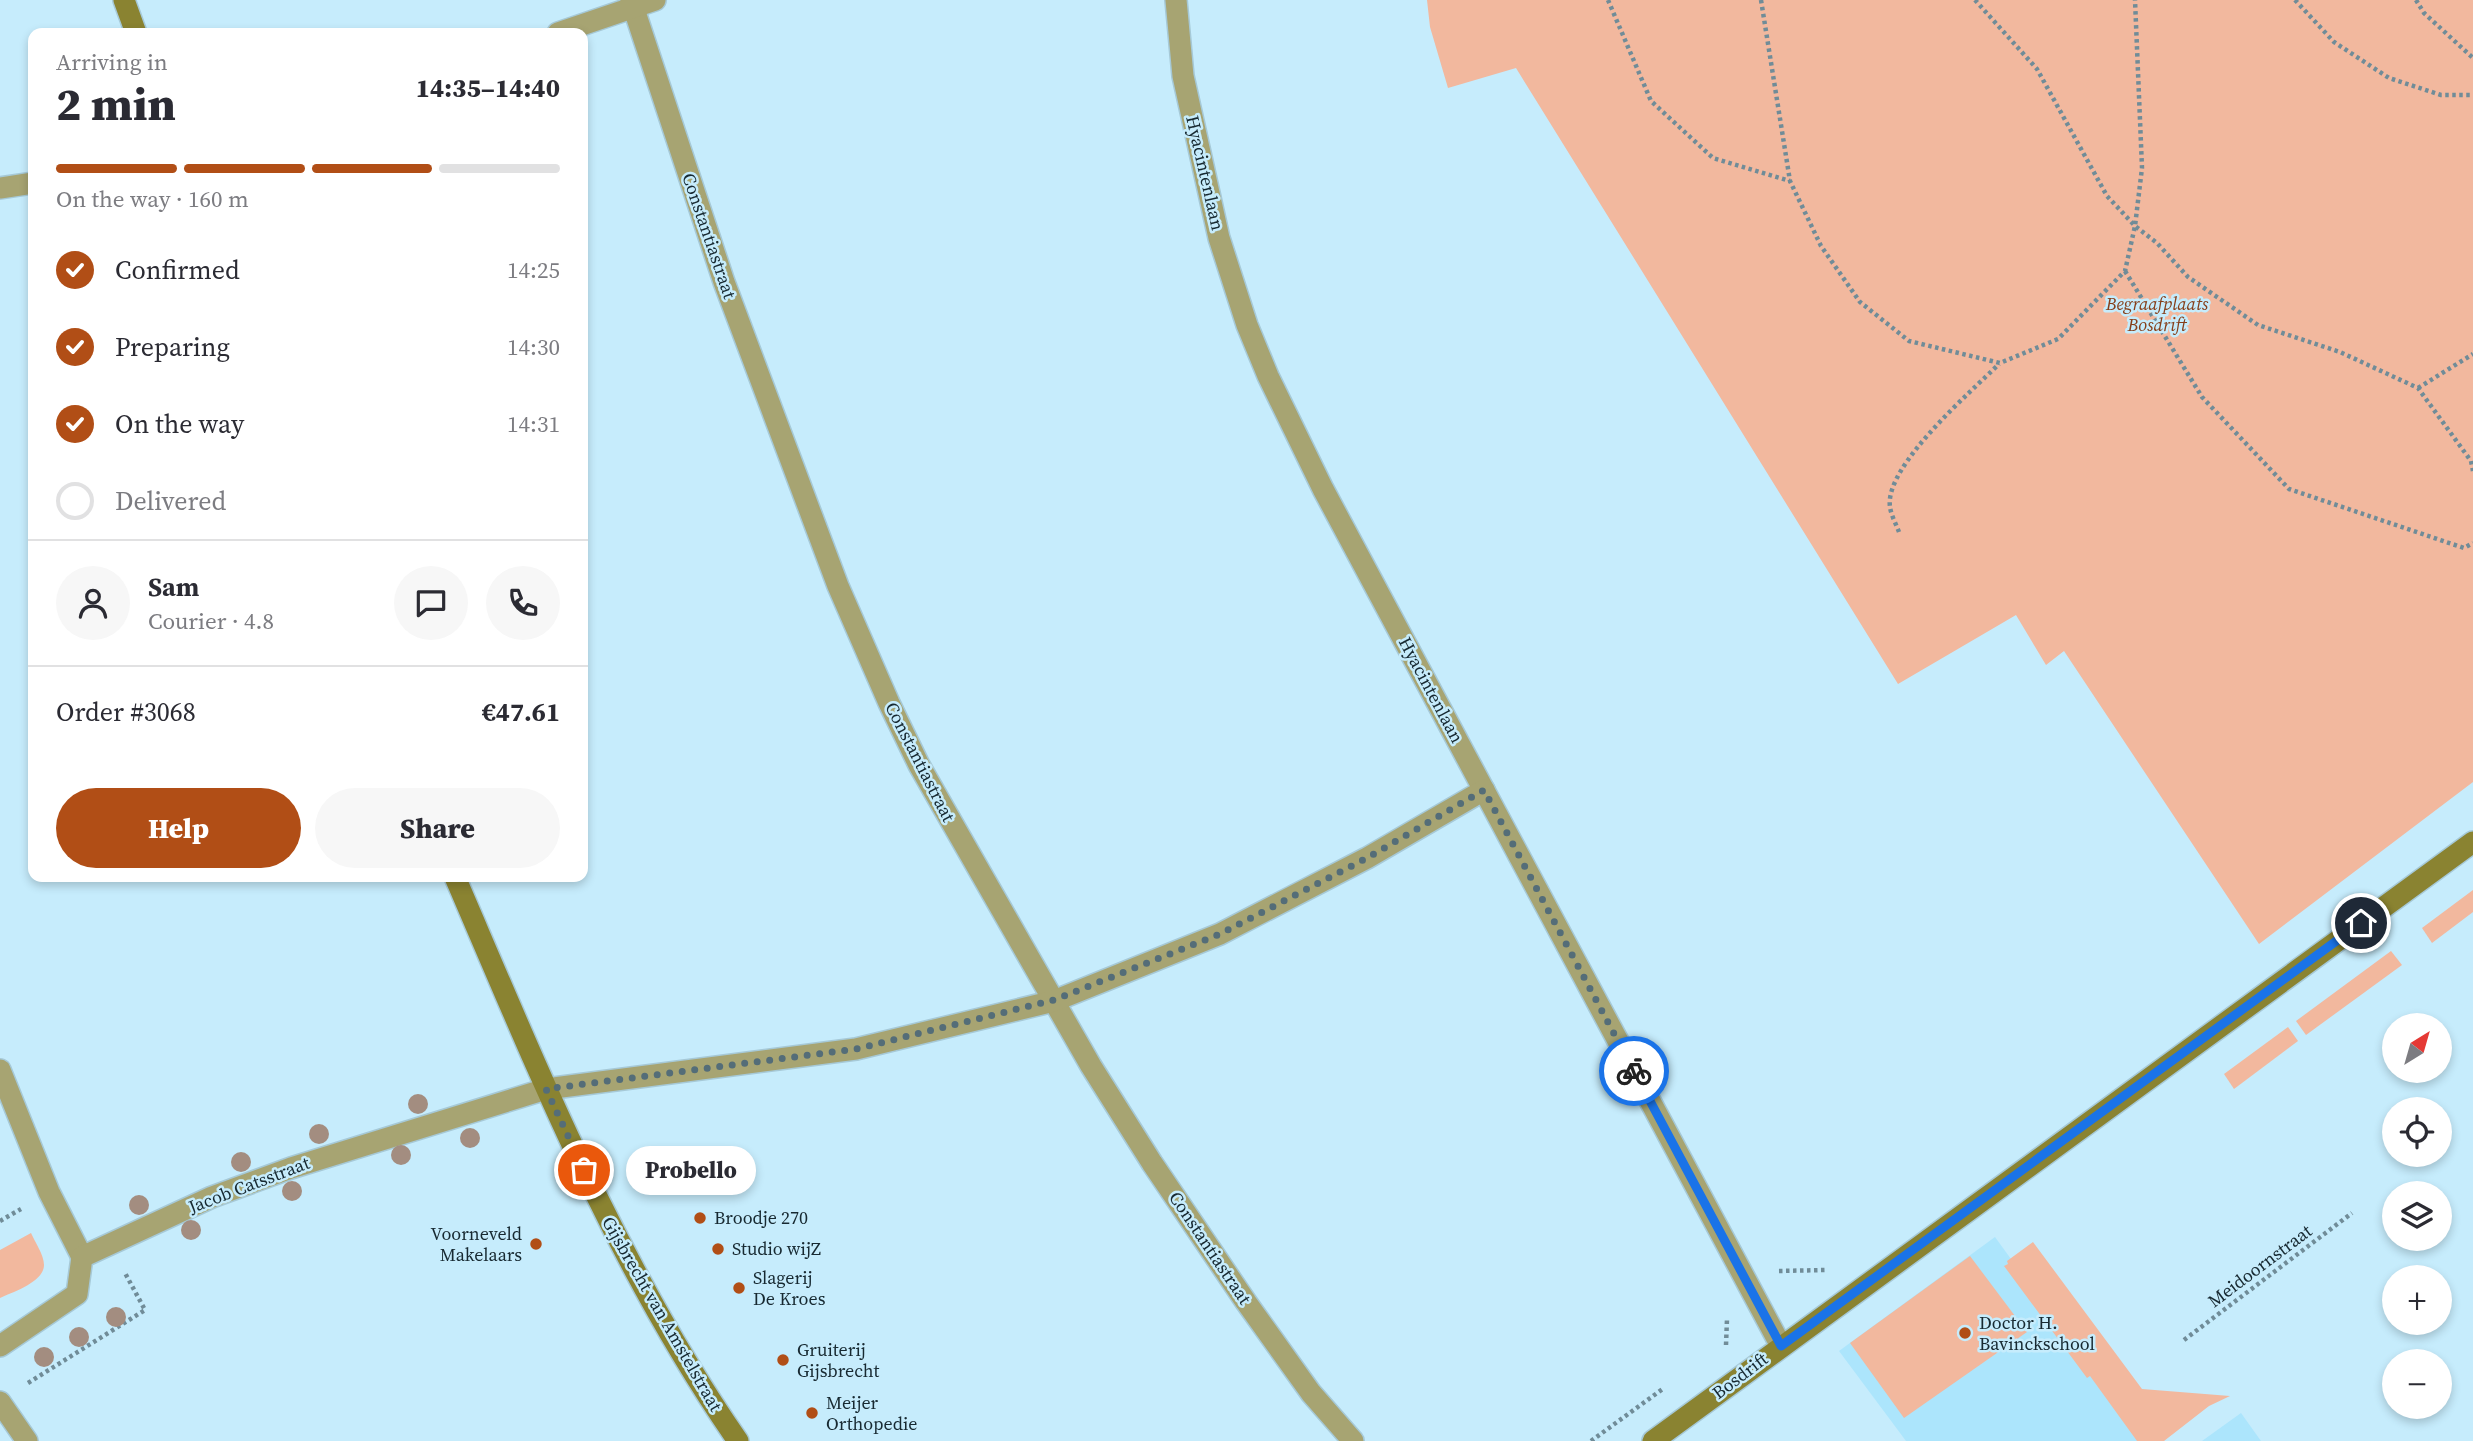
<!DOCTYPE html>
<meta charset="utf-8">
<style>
:root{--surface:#fff;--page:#f7f7f7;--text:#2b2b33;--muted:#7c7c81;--line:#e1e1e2;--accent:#b14e16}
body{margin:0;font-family:"Source Serif 4",serif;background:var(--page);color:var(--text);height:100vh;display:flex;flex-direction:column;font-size:26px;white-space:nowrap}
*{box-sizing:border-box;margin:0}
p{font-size:23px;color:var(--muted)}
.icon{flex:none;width:38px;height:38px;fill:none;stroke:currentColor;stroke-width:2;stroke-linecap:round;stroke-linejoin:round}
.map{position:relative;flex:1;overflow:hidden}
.details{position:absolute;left:28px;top:28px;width:560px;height:854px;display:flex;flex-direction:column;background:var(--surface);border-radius:14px;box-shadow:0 4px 10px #0003}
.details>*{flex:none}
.needle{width:46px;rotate:37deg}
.controls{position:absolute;left:2382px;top:1013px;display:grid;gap:14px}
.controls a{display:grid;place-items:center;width:70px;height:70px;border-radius:50%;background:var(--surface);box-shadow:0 4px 10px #0003;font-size:35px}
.pin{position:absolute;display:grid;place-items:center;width:60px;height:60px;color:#fff;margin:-30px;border:4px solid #fff;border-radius:50%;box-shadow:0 2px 7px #0007}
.courier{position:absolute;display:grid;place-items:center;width:70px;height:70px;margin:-35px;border:5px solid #1a73e8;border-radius:50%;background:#fff;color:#222;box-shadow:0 2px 9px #0007}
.bubble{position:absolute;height:49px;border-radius:24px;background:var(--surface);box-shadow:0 4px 10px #0003;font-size:23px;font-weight:800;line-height:49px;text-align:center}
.summary em{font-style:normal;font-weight:800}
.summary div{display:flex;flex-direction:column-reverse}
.summary{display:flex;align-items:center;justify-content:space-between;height:119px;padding:0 28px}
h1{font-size:46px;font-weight:800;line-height:52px}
.bar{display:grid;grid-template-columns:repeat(4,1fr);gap:10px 7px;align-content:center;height:84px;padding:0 28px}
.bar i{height:9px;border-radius:5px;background:var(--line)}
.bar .selected{background:var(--accent)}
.bar p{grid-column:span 4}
.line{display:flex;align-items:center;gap:18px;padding:0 28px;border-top:2px solid var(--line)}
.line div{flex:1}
.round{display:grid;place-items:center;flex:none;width:74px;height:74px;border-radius:37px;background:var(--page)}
ol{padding:0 28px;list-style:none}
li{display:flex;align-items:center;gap:21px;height:77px}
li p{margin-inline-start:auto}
li .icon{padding:7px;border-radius:50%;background:var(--accent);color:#fff;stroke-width:4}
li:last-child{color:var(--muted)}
li i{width:38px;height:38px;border:4px solid var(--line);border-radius:50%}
.primary-button{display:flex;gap:14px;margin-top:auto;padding:14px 28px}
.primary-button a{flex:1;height:80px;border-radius:42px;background:var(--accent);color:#fff;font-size:28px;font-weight:800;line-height:80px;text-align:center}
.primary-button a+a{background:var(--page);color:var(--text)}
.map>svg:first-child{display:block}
.built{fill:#ace5fc}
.green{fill:#f2b89e}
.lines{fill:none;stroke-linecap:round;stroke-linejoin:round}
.street-casing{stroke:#a6c9d7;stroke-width:24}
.secondary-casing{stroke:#a6c9d7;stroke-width:24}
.path{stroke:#708c98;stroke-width:4.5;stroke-dasharray:3.5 3.5;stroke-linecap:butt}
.street{stroke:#a7a472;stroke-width:21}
.secondary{stroke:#8a8331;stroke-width:21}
.tree{fill:#a38d80}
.done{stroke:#546d78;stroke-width:7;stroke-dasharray:0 12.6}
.route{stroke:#1a73e8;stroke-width:9}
.poi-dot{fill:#b14e16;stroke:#c6ecfc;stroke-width:2.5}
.labels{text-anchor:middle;stroke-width:5;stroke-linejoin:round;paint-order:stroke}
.street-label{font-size:18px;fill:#172931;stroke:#c6ecfc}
.park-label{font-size:18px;font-style:italic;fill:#863f1a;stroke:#c6ecfc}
.poi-label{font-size:18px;fill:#172931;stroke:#c6ecfc;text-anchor:start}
</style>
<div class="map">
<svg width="2473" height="1441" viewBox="0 0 2473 1441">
<rect width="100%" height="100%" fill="#c6ecfc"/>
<g class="built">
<path d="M1995,1237L2143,1441H1906L1839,1351Z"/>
<path d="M2241,1413L2261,1441H2202Z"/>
</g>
<g class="green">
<path d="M1427,0H2473V782L2259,944L2064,651L2046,665L2016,615L1898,684L1516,68L1448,88L1430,27Z"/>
<path d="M2473,890V912L2432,943L2422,928Z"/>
<path d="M2391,951L2402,965L2306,1035L2296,1021Z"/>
<path d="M2288,1027L2298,1041L2234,1089L2224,1074Z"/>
<path d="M31,1233C35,1242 44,1255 44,1265C44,1282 13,1292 0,1298V1250Z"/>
<path d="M2033,1242L2142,1389L2230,1396L2209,1406L2164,1441H2137L2090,1376L2087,1378L2004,1266L2008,1264L2007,1261Z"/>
<path d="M1970,1256L2027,1332L1904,1418L1850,1343Z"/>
</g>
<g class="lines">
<g class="street-casing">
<g id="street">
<path d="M631,0L724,282L838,586L889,703L919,765L1091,1066L1152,1163L1246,1302L1311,1393L1353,1441"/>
<path d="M1176,0L1183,76L1219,238L1247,325L1268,376L1323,489L1781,1346"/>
<path d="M558,33L655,0"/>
<path d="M0,188L33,183"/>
<path d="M0,1070L49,1192L82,1257"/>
<path d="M0,1346L77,1294L82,1257L212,1197L291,1168L546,1089L856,1049L1054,1001L1220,934L1367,858L1484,790"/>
<path d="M0,1402L27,1441"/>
</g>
</g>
<g class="secondary-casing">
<g id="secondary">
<path d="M124,0L136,33"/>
<path d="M455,877C538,1070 617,1267 738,1441"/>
<path d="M1653,1441L2473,842"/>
</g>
</g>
<g class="path">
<path d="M1608,0L1651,101L1713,158L1790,181"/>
<path d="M1761,0L1790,181L1821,246L1860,302L1909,341L2000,363L2058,339L2125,271L2135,226L2142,168L2135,0"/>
<path d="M1975,0L2037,69L2107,196L2135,226L2157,243L2188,277L2258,325L2340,352L2418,388L2471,461L2473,471"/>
<path d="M2295,0L2334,42L2389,78L2441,95H2473"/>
<path d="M2416,0L2424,13L2473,58"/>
<path d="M2125,271L2202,397L2289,489L2464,548L2473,543"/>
<path d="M2418,388L2473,354"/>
<path d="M1899,532C1896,524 1891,515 1890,507C1884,466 1972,391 1999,364"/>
<path d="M0,1221L21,1209"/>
<path d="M1779,1271L1825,1270"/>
<path d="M2184,1340L2352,1213"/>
<path d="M1726,1345L1727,1319"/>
<path d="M28,1383L145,1310L125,1273"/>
<path d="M1591,1441L1664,1388"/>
</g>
<use href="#street" class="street"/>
<use href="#secondary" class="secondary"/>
</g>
<g class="tree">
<circle cx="418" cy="1104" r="10"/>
<circle cx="319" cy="1134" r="10"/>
<circle cx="470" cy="1138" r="10"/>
<circle cx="401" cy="1155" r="10"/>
<circle cx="241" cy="1162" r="10"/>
<circle cx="292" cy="1191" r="10"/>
<circle cx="139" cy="1205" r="10"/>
<circle cx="191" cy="1230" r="10"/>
<circle cx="116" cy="1317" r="10"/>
<circle cx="79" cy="1337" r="10"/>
<circle cx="44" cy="1357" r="10"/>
</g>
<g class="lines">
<path class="done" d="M584,1170L546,1089L856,1049L1054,1000L1220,934L1367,858L1484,790L1634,1071"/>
<path class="route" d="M1634,1071L1781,1346L2361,923"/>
</g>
<g class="poi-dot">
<circle cx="700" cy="1218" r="7"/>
<circle cx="536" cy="1244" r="7"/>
<circle cx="718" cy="1249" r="7"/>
<circle cx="739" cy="1288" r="7"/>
<circle cx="1965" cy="1333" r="7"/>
<circle cx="783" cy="1360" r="7"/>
<circle cx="812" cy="1413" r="7"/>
</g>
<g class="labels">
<g class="street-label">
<text transform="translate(1205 173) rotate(77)" y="6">Hyacintenlaan</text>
<text transform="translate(709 236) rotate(71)" y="6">Constantiastraat</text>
<text transform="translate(1431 690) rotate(62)" y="6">Hyacintenlaan</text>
<text transform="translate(920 762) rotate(63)" y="6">Constantiastraat</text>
<text transform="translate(249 1185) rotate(-21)" y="6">Jacob Catsstraat</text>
<text transform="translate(1210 1248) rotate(56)" y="6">Constantiastraat</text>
<text transform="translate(2260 1266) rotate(-37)" y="6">Meidoornstraat</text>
<text transform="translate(662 1314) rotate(60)" y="6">Gijsbrecht van Amstelstraat</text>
<text transform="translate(1740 1376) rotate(-37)" y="6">Bosdrift</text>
</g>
<g class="park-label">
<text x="2157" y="310">Begraafplaats<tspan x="2157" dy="21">Bosdrift</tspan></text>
</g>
<g class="poi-label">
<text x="714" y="1224">Broodje 270</text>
<text x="522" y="1240" text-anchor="end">Voorneveld<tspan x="522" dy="21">Makelaars</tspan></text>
<text x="732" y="1255">Studio wijZ</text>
<text x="753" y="1284">Slagerij<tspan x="753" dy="21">De Kroes</tspan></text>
<text x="1979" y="1329">Doctor H.<tspan x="1979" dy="21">Bavinckschool</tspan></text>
<text x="797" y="1356">Gruiterij<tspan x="797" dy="21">Gijsbrecht</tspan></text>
<text x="826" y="1409">Meijer<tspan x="826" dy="21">Orthopedie</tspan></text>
</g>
</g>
</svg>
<div class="controls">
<a><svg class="needle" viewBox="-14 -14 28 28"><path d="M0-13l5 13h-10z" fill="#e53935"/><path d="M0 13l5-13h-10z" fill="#7c7c81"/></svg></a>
<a><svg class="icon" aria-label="locate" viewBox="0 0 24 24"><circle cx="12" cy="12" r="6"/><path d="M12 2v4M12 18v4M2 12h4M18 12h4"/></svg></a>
<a><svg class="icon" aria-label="layers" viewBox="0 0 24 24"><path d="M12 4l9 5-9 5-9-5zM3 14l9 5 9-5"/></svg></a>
<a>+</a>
<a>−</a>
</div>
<div class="pin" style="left:584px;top:1170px;background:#ea580c"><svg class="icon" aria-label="bag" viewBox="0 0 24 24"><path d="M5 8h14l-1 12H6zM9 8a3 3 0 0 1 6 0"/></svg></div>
<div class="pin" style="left:2361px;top:923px;background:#1f2937"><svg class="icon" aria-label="home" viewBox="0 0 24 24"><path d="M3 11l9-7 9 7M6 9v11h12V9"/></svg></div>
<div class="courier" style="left:1634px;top:1071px"><svg class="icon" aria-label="bike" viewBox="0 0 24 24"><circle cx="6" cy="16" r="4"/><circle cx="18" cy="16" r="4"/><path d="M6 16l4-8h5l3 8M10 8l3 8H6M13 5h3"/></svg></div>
<div class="bubble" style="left:626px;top:1146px;width:130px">Probello</div>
<section class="details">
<div class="summary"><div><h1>2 min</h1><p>Arriving in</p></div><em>14:35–14:40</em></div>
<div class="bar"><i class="selected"></i><i class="selected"></i><i class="selected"></i><i></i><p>On the way · 160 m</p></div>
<ol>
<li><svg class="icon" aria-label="check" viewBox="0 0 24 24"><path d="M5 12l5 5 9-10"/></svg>Confirmed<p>14:25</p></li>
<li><svg class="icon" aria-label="check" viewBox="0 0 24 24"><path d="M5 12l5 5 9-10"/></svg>Preparing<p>14:30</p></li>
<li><svg class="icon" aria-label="check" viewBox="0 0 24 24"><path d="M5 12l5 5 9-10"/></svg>On the way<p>14:31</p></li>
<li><i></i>Delivered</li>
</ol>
<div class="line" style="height:126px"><a class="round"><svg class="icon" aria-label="person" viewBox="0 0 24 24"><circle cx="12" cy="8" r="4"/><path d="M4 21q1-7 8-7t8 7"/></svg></a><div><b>Sam</b><p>Courier · 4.8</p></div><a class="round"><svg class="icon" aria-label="chat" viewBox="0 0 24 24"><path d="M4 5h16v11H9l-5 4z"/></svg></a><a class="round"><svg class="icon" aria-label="phone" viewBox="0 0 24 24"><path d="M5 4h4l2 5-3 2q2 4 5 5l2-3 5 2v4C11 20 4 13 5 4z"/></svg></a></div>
<div class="line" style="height:91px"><div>Order #3068</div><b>€47.61</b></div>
<div class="primary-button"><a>Help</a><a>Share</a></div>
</section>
</div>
